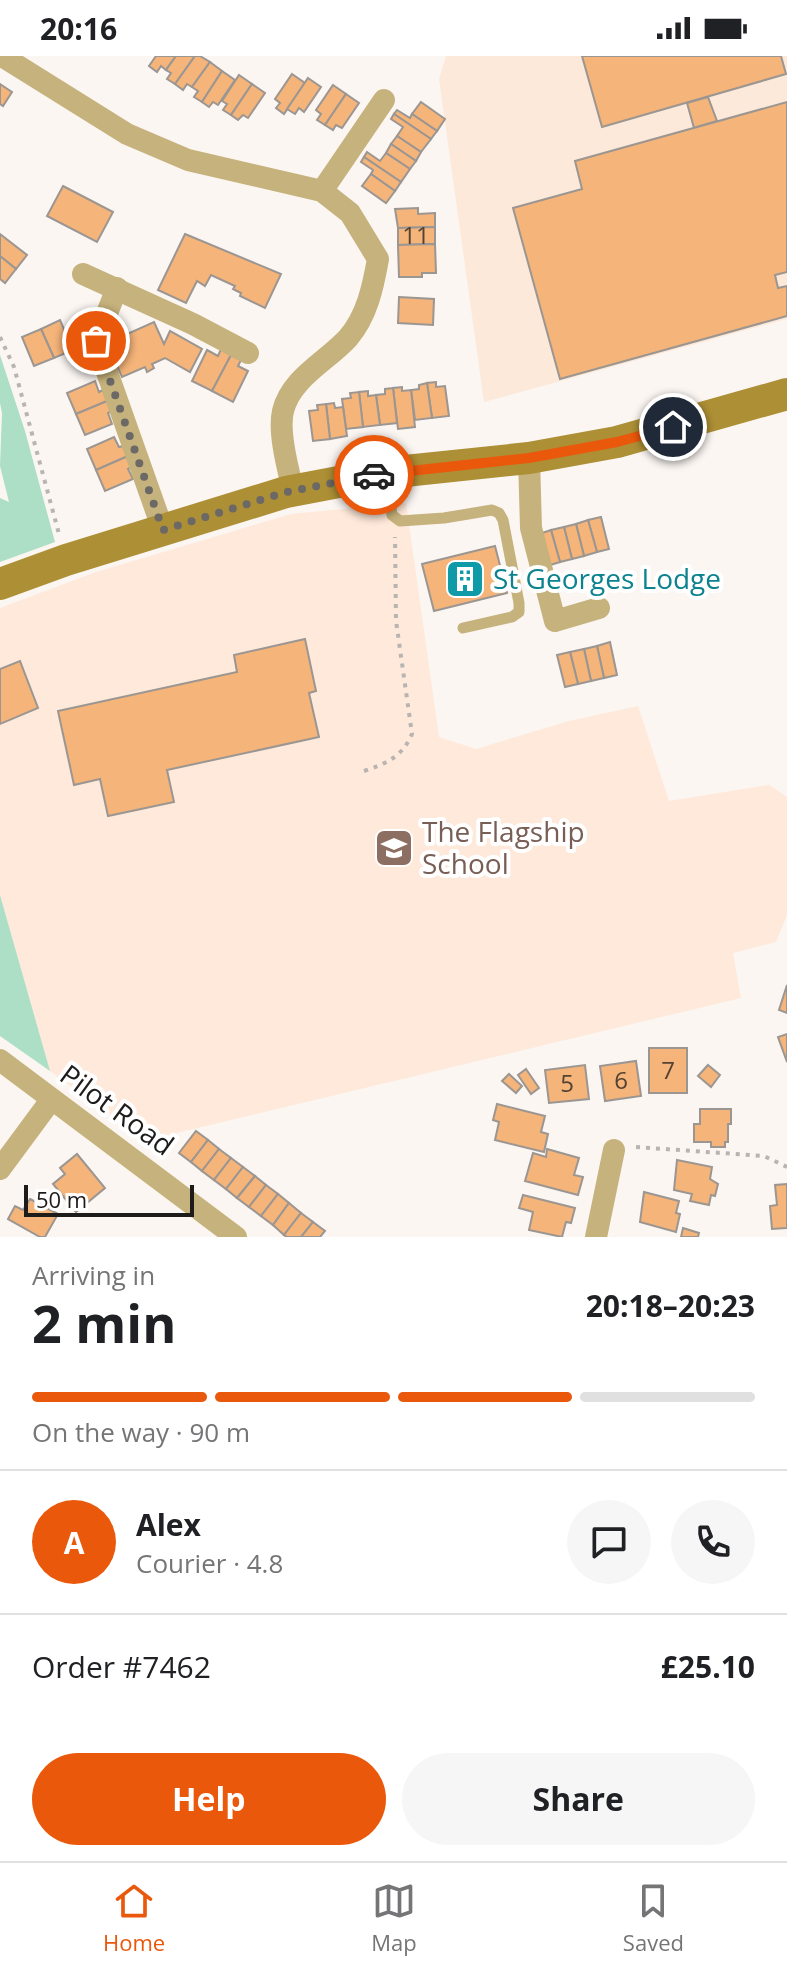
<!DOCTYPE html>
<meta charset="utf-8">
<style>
:root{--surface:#fff;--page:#f6f6f6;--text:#202124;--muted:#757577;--line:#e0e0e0;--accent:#ea580c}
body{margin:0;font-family:"Open Sans",sans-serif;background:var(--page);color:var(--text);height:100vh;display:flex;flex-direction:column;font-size:30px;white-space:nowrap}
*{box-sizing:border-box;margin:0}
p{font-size:26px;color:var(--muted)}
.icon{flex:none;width:44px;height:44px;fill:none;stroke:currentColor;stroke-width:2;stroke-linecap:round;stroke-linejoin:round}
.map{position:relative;height:1181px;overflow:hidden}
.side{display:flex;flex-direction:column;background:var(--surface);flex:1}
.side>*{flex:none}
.scale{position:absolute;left:24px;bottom:20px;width:170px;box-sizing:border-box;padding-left:8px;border:4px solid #1e1c1b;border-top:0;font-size:22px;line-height:28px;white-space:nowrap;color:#1e1c1b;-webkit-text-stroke:6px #fff;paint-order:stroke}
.pin{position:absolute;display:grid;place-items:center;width:68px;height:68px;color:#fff;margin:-34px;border:4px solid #fff;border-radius:50%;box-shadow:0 2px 8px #0007}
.courier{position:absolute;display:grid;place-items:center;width:80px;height:80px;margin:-40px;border:6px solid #ea580c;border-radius:50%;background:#fff;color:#222;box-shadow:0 2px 10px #0007}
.summary em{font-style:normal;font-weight:700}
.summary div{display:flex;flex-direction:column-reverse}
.summary{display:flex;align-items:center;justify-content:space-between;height:136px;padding:0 32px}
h1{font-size:52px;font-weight:700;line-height:60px}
.bar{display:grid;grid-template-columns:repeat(4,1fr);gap:12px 8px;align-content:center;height:96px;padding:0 32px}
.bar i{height:10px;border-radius:6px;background:var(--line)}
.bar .on{background:var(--accent)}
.bar p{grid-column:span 4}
.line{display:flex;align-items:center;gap:20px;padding:0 32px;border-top:2px solid var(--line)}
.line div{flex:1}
.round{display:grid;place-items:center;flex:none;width:84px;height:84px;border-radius:42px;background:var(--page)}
.cta{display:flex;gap:16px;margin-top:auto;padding:16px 32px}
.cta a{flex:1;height:92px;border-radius:48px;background:var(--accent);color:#fff;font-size:32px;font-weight:700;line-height:92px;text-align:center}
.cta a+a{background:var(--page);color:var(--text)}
.status{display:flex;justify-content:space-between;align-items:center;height:56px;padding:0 40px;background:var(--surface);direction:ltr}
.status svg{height:22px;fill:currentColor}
.tab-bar{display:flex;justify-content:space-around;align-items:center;height:112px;border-top:2px solid var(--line);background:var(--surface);font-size:22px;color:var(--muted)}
.tab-bar a{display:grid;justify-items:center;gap:4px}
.tab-bar .on{color:var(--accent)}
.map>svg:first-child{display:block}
.industrial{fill:#fde9d9}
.education{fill:#fee9da}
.green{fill:#acdfc5}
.building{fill:#f5b479;stroke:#9b9692;stroke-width:2}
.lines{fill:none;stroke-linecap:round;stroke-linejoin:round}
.path{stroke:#b8b4b1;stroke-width:4;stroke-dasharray:4 6;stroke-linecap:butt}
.service{stroke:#c6b27c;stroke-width:11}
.minor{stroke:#c6b27c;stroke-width:22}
.secondary{stroke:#ad8f35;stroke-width:32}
.done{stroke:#6b6866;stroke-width:8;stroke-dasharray:0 14.4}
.route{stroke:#ea580c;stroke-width:10}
.labels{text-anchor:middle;stroke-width:8;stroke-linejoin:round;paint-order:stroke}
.number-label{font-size:24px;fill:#544232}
.culture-label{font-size:28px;fill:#0d838f;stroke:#fff;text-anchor:start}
.education-label{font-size:28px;fill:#785e54;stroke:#fff;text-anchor:start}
.street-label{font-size:28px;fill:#1e1c1b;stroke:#fff}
</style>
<div class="status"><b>20:16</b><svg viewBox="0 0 49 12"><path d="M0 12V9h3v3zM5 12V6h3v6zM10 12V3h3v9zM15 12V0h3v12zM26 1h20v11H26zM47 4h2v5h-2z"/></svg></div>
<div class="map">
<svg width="787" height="1181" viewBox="0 0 787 1181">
<rect width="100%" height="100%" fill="#fbf6f2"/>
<path class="industrial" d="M446,0H787V263L484,346L439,23Z"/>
<path class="education" d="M406,447L439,681L476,693L569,665L638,650L669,745L769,729L787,741V859L776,886L733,897L741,942L147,1084L50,1015L0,839V552L96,516L291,458Z"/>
<g class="green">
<path d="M0,299L25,375L55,486L0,506V442L9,446L0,410L2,357L0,347Z"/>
<path d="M0,839L50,1015L0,980Z"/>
</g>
<g class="building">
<path d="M156,0H176L166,14L161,10L157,16L149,10Z"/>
<path d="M176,0H195L175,28L167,23L171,17L166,14Z"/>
<path d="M195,0H200L210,6L192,31L187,28L183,34L175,28Z"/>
<path d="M582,0H781L786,18L602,71Z"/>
<path d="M210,6L222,15L202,46L194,41L198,35L192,31Z"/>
<path d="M222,15L235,24L218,49L213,46L209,51L202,46Z"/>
<path d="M292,18L305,27L284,58L276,52L280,47L275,43Z"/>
<path d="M239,19L252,28L231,59L223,54L227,48L222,45Z"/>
<path d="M308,22L321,31L304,56L299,52L295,58L287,53Z"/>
<path d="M0,28L12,36L3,50L0,48Z"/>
<path d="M252,28L265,37L248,62L243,59L238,64L231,59Z"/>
<path d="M333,29L346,38L325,69L317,64L321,58L316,54Z"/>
<path d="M346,38L359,47L342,72L336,69L333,74L325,69Z"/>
<path d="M708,41L717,65L694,72L687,47Z"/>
<path d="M421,46L445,63L437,75L412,58Z"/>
<path d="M787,46V216L775,219L778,232L787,230V260L560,323L513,152L582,133L575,105Z"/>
<path d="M397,54L410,62L412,58L437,75L431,83L394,58Z"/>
<path d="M394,58L431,83L421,96L397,80L403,71L391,63Z"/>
<path d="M397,80L421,96L416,105L391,88Z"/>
<path d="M391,88L416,105L410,113L386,97Z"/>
<path d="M367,96L380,105L386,97L410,113L401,126L364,101Z"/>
<path d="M364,101L401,126L395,135L371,118L373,114L361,106Z"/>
<path d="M371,118L395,135L386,147L362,130Z"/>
<path d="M63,130L113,156L97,186L47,160Z"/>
<path d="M418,152V158L435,157V171L398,172L395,153Z"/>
<path d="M435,171V188L398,189V172Z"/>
<path d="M0,178L27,199L16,213L0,200Z"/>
<path d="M185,178L281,218L265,252L240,240L241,237L233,233L235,230L211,219L205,230L197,225L186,247L158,234Z"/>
<path d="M435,188L436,217H422V221H399L398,189Z"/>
<path d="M0,200L16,213L5,227L0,223Z"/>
<path d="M399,241L434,243L433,269L398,267Z"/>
<path d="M60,264L73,294L54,302L41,273Z"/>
<path d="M154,266L164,288L170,275L202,293L190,316L165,302L152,308L154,312L147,316L145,311L122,321L107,287Z"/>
<path d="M41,273L54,302L34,310L22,281Z"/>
<path d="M221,293L231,299L212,335L192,325L207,294L218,300Z"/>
<path d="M231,299L241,304L238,310L248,315L233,346L212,335Z"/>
<path d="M95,325L99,336L103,334L107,345L76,358L67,337Z"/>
<path d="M436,326V331L445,330L449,360L432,362L427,327Z"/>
<path d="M427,327L432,362L415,364L411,334L419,333V329Z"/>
<path d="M402,331V335L411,334L415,371L398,373L393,332Z"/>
<path d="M393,332L397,367L380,369L376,339L385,338V333Z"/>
<path d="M368,335V340L376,339L380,369L363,371L359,336Z"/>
<path d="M359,336L363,371L346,373L342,343L351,342L350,337Z"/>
<path d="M107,345L112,355L108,357L112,368L85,379L76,358Z"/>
<path d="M334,347L335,352L343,351L347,380L330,383L326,348Z"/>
<path d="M326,348L330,383L313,385L309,355L318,354L317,349Z"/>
<path d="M114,381L119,391L123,390L128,400L96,414L87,393Z"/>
<path d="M128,400L132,411L128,413L133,423L105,435L96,414Z"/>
<path d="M601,461L609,493L597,496L588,464Z"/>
<path d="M588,464L597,496L584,500L576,468Z"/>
<path d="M576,468L584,500L572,503L564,471Z"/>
<path d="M564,471L572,503L560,506L551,474Z"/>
<path d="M551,474L560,506L547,510L539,478Z"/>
<path d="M495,490L507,537L434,555L422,508Z"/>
<path d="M305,583L316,635L309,637L319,681L167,714L174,746L108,760L100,723L74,729L58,655L237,616L234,599Z"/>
<path d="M610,586L617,619L604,622L597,590Z"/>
<path d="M597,590L604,622L591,625L584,593Z"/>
<path d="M584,593L591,625L578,628L570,596Z"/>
<path d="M570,596L578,628L565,631L557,599Z"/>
<path d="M20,605L38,652L0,668V613Z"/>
<path d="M787,929V957L779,954Z"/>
<path d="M787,978V1006L778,981Z"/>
<rect x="649" y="992" width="38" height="45"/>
<path d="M636,1005L641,1040L605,1045L600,1010Z"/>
<path d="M585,1009L589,1043L549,1047L545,1014Z"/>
<path d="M708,1009L720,1019L711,1031L698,1020Z"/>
<path d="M526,1013L539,1032L531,1038L518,1019Z"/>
<path d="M509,1018L522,1030L516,1037L502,1025Z"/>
<path d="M497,1048L545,1060L541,1076L548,1078L544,1096L495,1084L499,1066L493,1064Z"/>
<path d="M700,1053H731V1068H728V1086H725V1091H711V1086H694V1068H700Z"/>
<path d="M196,1075L208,1084L191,1106L179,1097Z"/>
<path d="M208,1084L219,1093L202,1115L191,1106Z"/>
<path d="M219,1093L231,1102L214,1124L202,1115Z"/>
<path d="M547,1093L579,1102L574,1119L583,1121L578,1139L525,1125L533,1097L546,1101Z"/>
<path d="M77,1098L105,1132L76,1156L53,1128L65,1118L60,1112Z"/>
<path d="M231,1102L243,1111L226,1133L214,1124Z"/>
<path d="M677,1104L712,1111L710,1123L718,1128L715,1140L711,1139L709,1149L690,1145L692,1138L674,1134Z"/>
<path d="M243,1111L255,1120L237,1142L226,1133Z"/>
<path d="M255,1120L266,1129L249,1151L237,1142Z"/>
<path d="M787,1128V1172L772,1173L770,1150L777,1149L775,1129Z"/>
<path d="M266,1129L278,1138L261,1160L249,1151Z"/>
<path d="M644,1136L679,1145L676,1157L680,1158L676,1176L640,1166Z"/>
<path d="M278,1138L289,1147L273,1169L261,1160Z"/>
<path d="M523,1139L575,1152L571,1167L566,1166L562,1181L529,1174L533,1156L519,1152Z"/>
<path d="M30,1143L58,1158L45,1181H40L8,1163L15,1150L23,1154Z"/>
<path d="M289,1147L301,1157L284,1179L273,1169Z"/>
<path d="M301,1157L313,1166L301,1181H287L284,1179Z"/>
<path d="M313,1166L325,1175L320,1181H301Z"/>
<path d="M683,1172L699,1177L698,1181H681Z"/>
</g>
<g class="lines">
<g class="path">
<path d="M0,281L14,311L59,478"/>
<path d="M364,715C387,707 402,701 412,678L396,565L395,481"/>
<path d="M636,1091L764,1100L787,1111"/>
</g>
<path class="service" d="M387,422L392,459L400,465L444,462L492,454L499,457L503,464L519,547V556L512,561L463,572"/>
<g class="minor">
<path d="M2,0L127,78L188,104L322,135L350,157L378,203C373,231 367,260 348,282C326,306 291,322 283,355C278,376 288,413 293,434"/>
<path d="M322,135L384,44"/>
<path d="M83,218L193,268L248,297"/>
<path d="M117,232L96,285L163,474"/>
<path d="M529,402L531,472L555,565L599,552"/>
<path d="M0,1004L236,1181"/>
<path d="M0,1113L51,1044"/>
<path d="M596,1181L614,1094"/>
</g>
<path class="secondary" d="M0,528L66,504L286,436L386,417L529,402L617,386L787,338"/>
</g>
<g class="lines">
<path class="done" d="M96,285L163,474L286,436L374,419"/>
<path class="route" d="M374,419L529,402L617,386L673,371"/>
</g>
<defs>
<g id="building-square" transform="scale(2)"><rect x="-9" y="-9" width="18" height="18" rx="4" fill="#0f9aa8" stroke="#fff"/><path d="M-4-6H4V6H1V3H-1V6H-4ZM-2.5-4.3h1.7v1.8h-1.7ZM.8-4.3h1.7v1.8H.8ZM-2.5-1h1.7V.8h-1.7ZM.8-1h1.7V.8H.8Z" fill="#fff"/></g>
<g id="school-square" transform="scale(2)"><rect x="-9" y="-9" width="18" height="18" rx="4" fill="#8d6e63" stroke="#fff"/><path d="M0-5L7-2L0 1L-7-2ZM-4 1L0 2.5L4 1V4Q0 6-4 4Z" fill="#fff"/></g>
</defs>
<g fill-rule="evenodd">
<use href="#building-square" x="465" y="523"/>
<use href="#school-square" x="394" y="792"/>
</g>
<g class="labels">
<g class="number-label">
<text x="416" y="188">11</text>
<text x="668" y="1023">7</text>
<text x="621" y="1033">6</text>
<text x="567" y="1036">5</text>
</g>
<g class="culture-label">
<text x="493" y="533">St Georges Lodge</text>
</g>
<g class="education-label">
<text x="422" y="786">The Flagship<tspan x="422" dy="32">School</tspan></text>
</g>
<g class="street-label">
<text transform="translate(117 1054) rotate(36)" y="10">Pilot Road</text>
</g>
</g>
</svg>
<div class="scale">50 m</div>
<div class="pin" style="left:96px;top:285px;background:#ea580c"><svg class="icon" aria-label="bag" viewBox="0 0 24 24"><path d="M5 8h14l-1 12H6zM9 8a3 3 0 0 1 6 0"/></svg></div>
<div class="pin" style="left:673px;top:371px;background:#1f2937"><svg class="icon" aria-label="home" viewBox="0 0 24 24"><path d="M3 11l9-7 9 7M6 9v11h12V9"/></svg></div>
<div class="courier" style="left:374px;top:419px"><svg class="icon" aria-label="car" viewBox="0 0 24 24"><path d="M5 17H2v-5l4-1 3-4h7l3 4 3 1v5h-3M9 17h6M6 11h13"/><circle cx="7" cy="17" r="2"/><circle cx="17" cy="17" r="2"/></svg></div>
</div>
<section class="side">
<div class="summary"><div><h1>2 min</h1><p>Arriving in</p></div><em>20:18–20:23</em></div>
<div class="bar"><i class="on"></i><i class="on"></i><i class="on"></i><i></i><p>On the way · 90 m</p></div>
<div class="line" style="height:144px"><b class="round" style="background:var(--accent);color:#fff">A</b><div><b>Alex</b><p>Courier · 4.8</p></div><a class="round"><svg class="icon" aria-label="chat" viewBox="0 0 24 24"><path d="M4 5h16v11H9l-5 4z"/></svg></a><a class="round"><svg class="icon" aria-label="phone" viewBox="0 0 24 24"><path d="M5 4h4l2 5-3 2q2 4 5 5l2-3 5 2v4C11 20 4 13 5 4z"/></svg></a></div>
<div class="line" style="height:104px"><div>Order #7462</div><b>£25.10</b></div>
<div class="cta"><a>Help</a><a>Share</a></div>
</section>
<nav class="tab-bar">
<a class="on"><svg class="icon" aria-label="home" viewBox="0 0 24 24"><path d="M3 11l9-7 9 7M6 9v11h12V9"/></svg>Home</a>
<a><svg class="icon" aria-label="map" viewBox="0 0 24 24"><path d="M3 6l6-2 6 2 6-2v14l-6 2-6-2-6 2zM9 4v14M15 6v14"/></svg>Map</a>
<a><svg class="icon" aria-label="saved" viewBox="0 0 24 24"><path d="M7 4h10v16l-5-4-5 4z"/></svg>Saved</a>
</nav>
